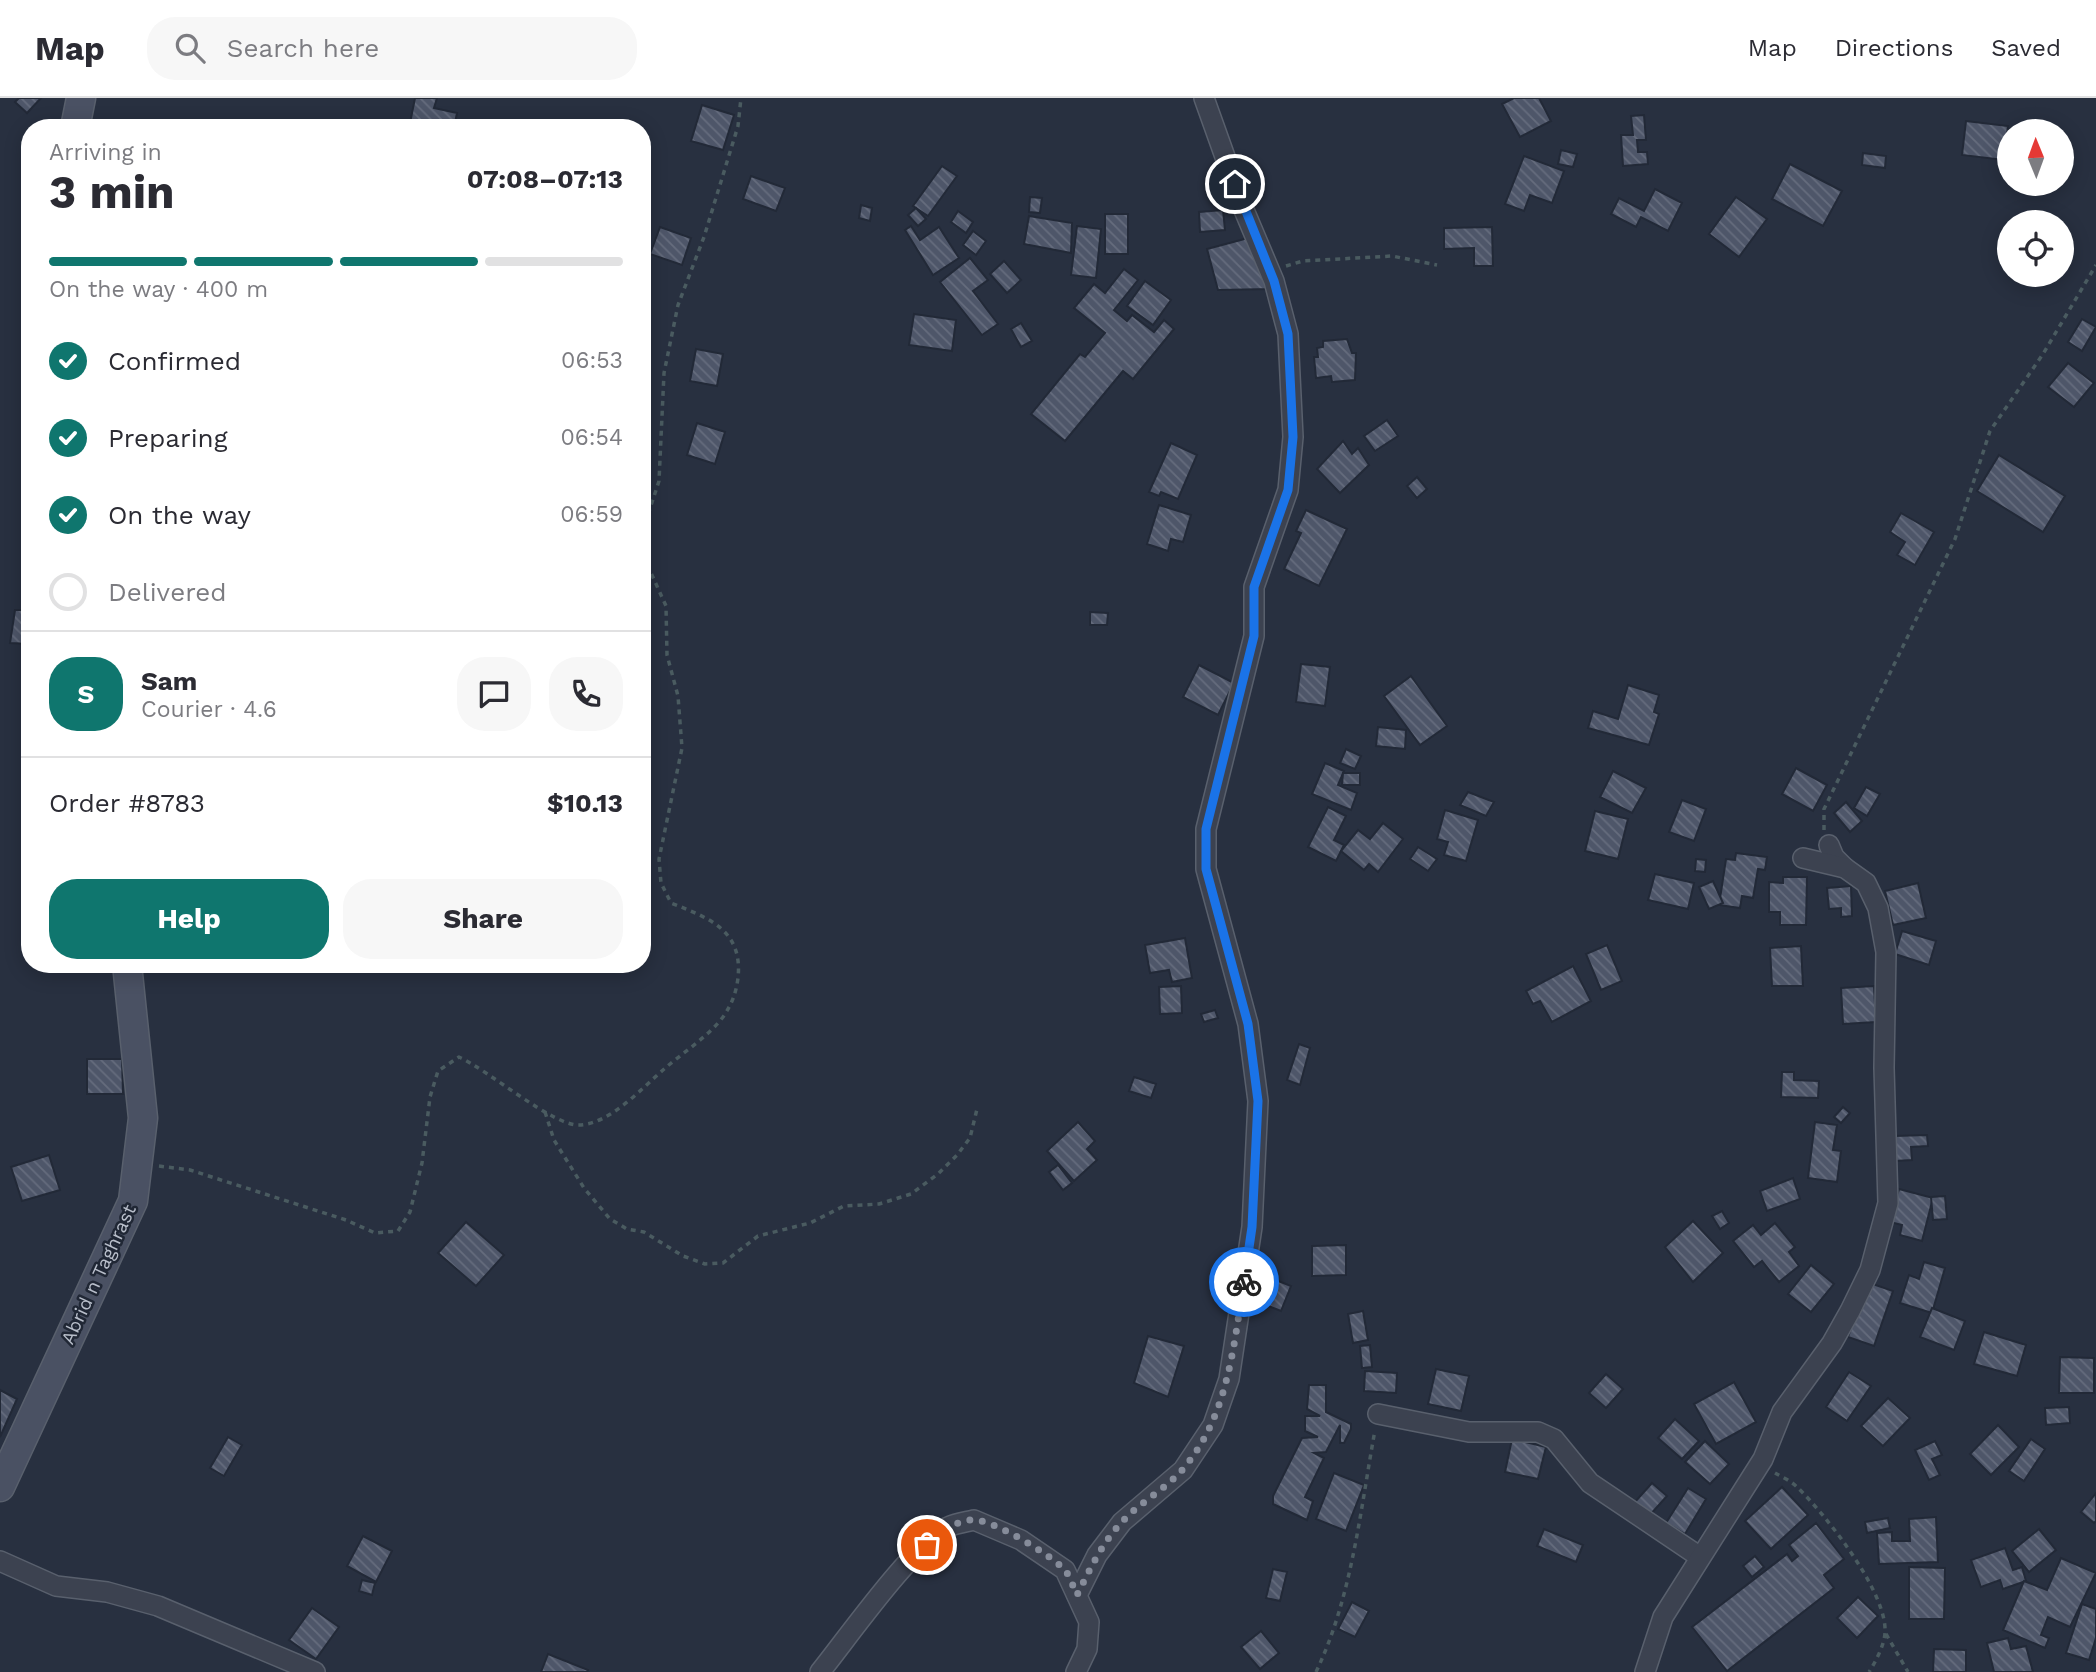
<!DOCTYPE html>
<meta charset="utf-8">
<style>
:root{--surface:#fff;--page:#f7f7f7;--text:#2b2b33;--muted:#7c7c81;--line:#e1e1e2;--accent:#0f766e}
body{margin:0;font-family:"Work Sans",sans-serif;background:var(--page);color:var(--text);height:100vh;display:flex;flex-direction:column;font-size:26px;white-space:nowrap}
*{box-sizing:border-box;margin:0}
p{font-size:23px;color:var(--muted)}
.icon{flex:none;width:38px;height:38px;fill:none;stroke:currentColor;stroke-width:2;stroke-linecap:round;stroke-linejoin:round}
.map{position:relative;flex:1;overflow:hidden}
.side{position:absolute;left:21px;top:21px;width:630px;height:854px;display:flex;flex-direction:column;background:var(--surface);border-radius:28px;box-shadow:0 4px 18px #0003}
.side>*{flex:none}
.needle{width:46px;rotate:359deg}
.fabs{position:absolute;left:1997px;top:21px;display:grid;gap:14px}
.fabs a{display:grid;place-items:center;width:77px;height:77px;border-radius:50%;background:var(--surface);box-shadow:0 4px 18px #0003;font-size:35px}
.pin{position:absolute;display:grid;place-items:center;width:60px;height:60px;color:#fff;margin:-30px;border:4px solid #fff;border-radius:50%;box-shadow:0 2px 7px #0007}
.courier{position:absolute;display:grid;place-items:center;width:70px;height:70px;margin:-35px;border:5px solid #1a73e8;border-radius:50%;background:#fff;color:#222;box-shadow:0 2px 9px #0007}
.headline em{font-style:normal;font-weight:700}
.headline div{display:flex;flex-direction:column-reverse}
.headline{display:flex;align-items:center;justify-content:space-between;height:119px;padding:0 28px}
h1{font-size:46px;font-weight:700;line-height:52px}
.bar{display:grid;grid-template-columns:repeat(4,1fr);gap:10px 7px;align-content:center;height:84px;padding:0 28px}
.bar i{height:9px;border-radius:5px;background:var(--line)}
.bar .on{background:var(--accent)}
.bar p{grid-column:span 4}
.line{display:flex;align-items:center;gap:18px;padding:0 28px;border-top:2px solid var(--line)}
.line div{flex:1}
.round{display:grid;place-items:center;flex:none;width:74px;height:74px;border-radius:28px;background:var(--page)}
ol{padding:0 28px;list-style:none}
li{display:flex;align-items:center;gap:21px;height:77px}
li p{margin-inline-start:auto}
li .icon{padding:7px;border-radius:50%;background:var(--accent);color:#fff;stroke-width:4}
li:last-child{color:var(--muted)}
li i{width:38px;height:38px;border:4px solid var(--line);border-radius:50%}
.cta{display:flex;gap:14px;margin-top:auto;padding:14px 28px}
.cta a{flex:1;height:80px;border-radius:28px;background:var(--accent);color:#fff;font-size:28px;font-weight:700;line-height:80px;text-align:center}
.cta a+a{background:var(--page);color:var(--text)}
header{display:flex;align-items:center;gap:42px;box-sizing:border-box;height:98px;padding:0 35px;background:var(--surface);border-bottom:2px solid var(--line)}
header strong{font-size:33px}
nav{display:flex;gap:38px;margin-inline-start:auto;font-size:24px}
.search{width:490px;height:63px;background:var(--page);display:flex;align-items:center;gap:18px;box-sizing:border-box;padding:0 24px;border-radius:28px;color:var(--muted);font-size:26px}
.map>svg:first-child{display:block}
.building{fill:url(#building-back-hatch);stroke:#222937;stroke-width:2}
.lines{fill:none;stroke-linecap:round;stroke-linejoin:round}
.street-casing{stroke:#59606d;stroke-width:22}
.secondary-casing{stroke:#59606d;stroke-width:31}
.path{stroke:#4a5b60;stroke-width:3.5;stroke-dasharray:5 5;stroke-linecap:butt}
.street{stroke:#3c4250;stroke-width:19}
.secondary{stroke:#4a5163;stroke-width:28}
.done{stroke:#868c9a;stroke-width:7;stroke-dasharray:0 12.6}
.route{stroke:#1a73e8;stroke-width:9}
.labels{text-anchor:middle;stroke-width:5;stroke-linejoin:round;paint-order:stroke}
.street-label{font-size:19px;fill:#b8beca;stroke:#202735}
</style>
<header>
<strong>Map</strong>
<div class="search"><svg class="icon" aria-label="search" viewBox="0 0 24 24"><circle cx="10" cy="10" r="6"/><path d="M15 15l6 6"/></svg>Search here</div>
<nav><a>Map</a><a>Directions</a><a>Saved</a></nav>
</header>
<div class="map">
<svg width="2096" height="1574" viewBox="0 0 2096 1574">
<defs>
<pattern id="building-back-hatch" width="6" height="6" patternUnits="userSpaceOnUse" patternTransform="scale(1.75)"><rect width="6" height="6" fill="#4e5669"/><path d="M-1 5l2 2M0 0l6 6M5-1l2 2" fill="none" stroke="#656c7d"/></pattern>
</defs>
<rect width="100%" height="100%" fill="#283040"/>
<g class="building">
<path d="M19,0H41L27,15L15,4Z"/>
<path d="M415,0H437L434,10L457,15L454,30H409Z"/>
<path d="M1514,0H1539L1551,23L1520,39L1502,6Z"/>
<path d="M702,7L734,17L723,52L691,43Z"/>
<path d="M1644,17L1646,42H1637L1638,54H1647L1648,66L1623,68L1621,37H1633L1631,18Z"/>
<path d="M1966,23L2008,28L2004,62L1962,57Z"/>
<path d="M1561,52L1577,56L1573,69L1558,66Z"/>
<path d="M1863,55L1886,58L1885,70L1862,67Z"/>
<path d="M1524,58L1564,73L1552,105L1530,97L1524,113L1505,106Z"/>
<path d="M1790,66L1842,93L1823,128L1772,101Z"/>
<path d="M942,68L957,78L928,118L913,108Z"/>
<path d="M751,78L785,90L776,113L743,101Z"/>
<path d="M1655,91L1682,105L1668,133L1641,119L1636,129L1611,116L1619,100L1644,113Z"/>
<path d="M1030,99L1042,100L1040,115L1029,114Z"/>
<path d="M1736,99L1767,121L1739,159L1709,136Z"/>
<path d="M861,107L872,110L870,123L859,120Z"/>
<path d="M916,110L926,121L918,128L908,117Z"/>
<path d="M1223,112L1225,132L1200,134L1199,114Z"/>
<path d="M958,113L973,124L966,135L951,124Z"/>
<rect x="1105" y="116" width="23" height="40"/>
<path d="M1029,118L1072,125L1071,155L1024,146Z"/>
<path d="M911,128L920,142L939,129L959,160L933,177L905,132Z"/>
<path d="M1077,128L1101,131L1096,180L1071,177Z"/>
<path d="M660,129L691,140L682,167L650,156Z"/>
<path d="M1492,129L1493,168H1474V150L1444,151V130Z"/>
<path d="M973,133L986,143L976,157L963,147Z"/>
<path d="M1252,139L1271,191L1218,192L1207,151Z"/>
<path d="M970,160L988,182L973,193L998,226L982,237L940,184Z"/>
<path d="M1004,163L1021,182L1007,195L990,176Z"/>
<path d="M1124,171L1138,182L1114,212L1127,223L1132,217L1154,234L1164,222L1174,231L1133,281L1123,273L1065,343L1031,316L1080,256L1085,259L1105,235L1074,210L1094,186L1105,195Z"/>
<path d="M1145,183L1171,202L1153,227L1127,208Z"/>
<path d="M914,216L956,222L952,253L909,247Z"/>
<path d="M2082,221L2096,229L2082,253L2068,244Z"/>
<path d="M1021,225L1032,243L1021,249L1011,231Z"/>
<path d="M1347,241L1352,255H1356L1355,282L1332,284L1331,278L1316,280L1314,259H1318L1317,250L1323,249V243Z"/>
<path d="M696,251L723,256L717,288L690,283Z"/>
<path d="M2068,265L2094,285L2074,309L2048,289Z"/>
<path d="M1387,322L1398,338L1375,353L1364,338Z"/>
<path d="M697,325L725,334L715,366L687,357Z"/>
<path d="M1343,343L1352,356L1358,350L1369,367L1340,395L1317,371Z"/>
<path d="M1171,345L1197,357L1178,401L1161,394L1159,398L1149,394Z"/>
<path d="M1999,357L2065,398L2043,434L1977,393Z"/>
<path d="M1417,379L1427,391L1417,400L1407,388Z"/>
<path d="M1159,407L1191,417L1183,444L1171,441L1168,453L1147,446Z"/>
<path d="M1306,412L1347,431L1319,488L1284,471L1301,435L1296,433Z"/>
<path d="M1901,415L1934,434L1915,467L1897,457L1905,444L1890,434Z"/>
<path d="M15,512H30V546L10,545Z"/>
<path d="M1090,514L1108,515L1107,527H1090Z"/>
<path d="M1301,566L1330,569L1325,608L1296,604Z"/>
<path d="M1199,567L1234,585L1218,617L1183,599Z"/>
<path d="M1411,578L1447,628L1420,647L1384,598Z"/>
<path d="M1628,587L1659,597L1654,614L1659,616L1649,647L1588,630L1593,613L1618,621Z"/>
<path d="M1378,629L1406,632L1405,651L1376,648Z"/>
<path d="M1346,651L1361,658L1355,671L1340,665Z"/>
<path d="M1325,665L1344,673L1338,687L1357,695L1351,712L1312,696Z"/>
<path d="M1796,670L1827,687L1813,713L1782,696Z"/>
<path d="M1613,673L1646,690L1632,715L1600,699Z"/>
<path d="M1343,675H1360V687H1342Z"/>
<path d="M1866,689L1880,696L1867,718L1854,710Z"/>
<path d="M1468,694L1494,704L1486,718L1460,707Z"/>
<path d="M1682,702L1706,711L1694,743L1669,734Z"/>
<path d="M1846,704L1862,723L1850,734L1834,715Z"/>
<path d="M1328,709L1346,718L1334,742L1344,747L1336,763L1308,749Z"/>
<path d="M1445,712L1478,722L1466,763L1444,757L1448,744L1437,741Z"/>
<path d="M1595,713L1628,721L1618,761L1585,753Z"/>
<path d="M1383,725L1403,741L1378,774L1369,766L1364,772L1341,753L1358,732L1370,741Z"/>
<path d="M1418,749L1437,761L1428,773L1410,761Z"/>
<path d="M1736,755L1767,759L1765,772L1758,771L1753,800L1742,798L1740,810L1719,807L1726,761L1735,762Z"/>
<path d="M1696,761L1706,762L1705,774L1695,773Z"/>
<path d="M1655,776L1694,785L1688,811L1648,802Z"/>
<path d="M1783,779H1807L1806,827H1780V814H1769V784L1783,785Z"/>
<path d="M1713,783L1723,805L1709,811L1699,789Z"/>
<path d="M1918,785L1926,820L1893,827L1885,793Z"/>
<path d="M1851,788L1852,818L1841,819V810L1829,811L1827,790Z"/>
<path d="M1902,833L1936,843L1929,867L1895,856Z"/>
<path d="M1185,840L1192,880L1172,884L1169,872L1150,875L1145,847Z"/>
<path d="M1607,847L1622,883L1601,892L1586,856Z"/>
<path d="M1801,848L1803,888H1772L1770,850Z"/>
<path d="M1573,868L1591,903L1552,924L1540,903L1533,906L1526,893Z"/>
<path d="M1181,888L1182,915L1160,916L1159,889Z"/>
<path d="M1874,888L1876,924L1843,926L1841,890Z"/>
<path d="M1215,912L1218,920L1204,924L1201,916Z"/>
<path d="M1299,946L1310,950L1300,987L1287,982Z"/>
<path d="M87,961H122L123,996H87Z"/>
<path d="M1782,974H1794V982L1819,983L1818,1000L1781,999Z"/>
<path d="M1134,979L1156,986L1151,1000L1129,993Z"/>
<path d="M1843,1009L1850,1015L1841,1025L1834,1019Z"/>
<path d="M1078,1024L1095,1043L1087,1051L1097,1062L1074,1083L1047,1053Z"/>
<path d="M1815,1024L1837,1027L1833,1052L1841,1053L1837,1084L1808,1080Z"/>
<path d="M1927,1037L1928,1048L1911,1049L1912,1062L1895,1063L1894,1038Z"/>
<path d="M49,1057L60,1092L22,1103L11,1069Z"/>
<path d="M1058,1067L1072,1085L1063,1092L1049,1074Z"/>
<path d="M1793,1080L1800,1101L1767,1113L1760,1093Z"/>
<path d="M1899,1091L1933,1100L1922,1143L1900,1137L1902,1127L1890,1124Z"/>
<path d="M1945,1098L1947,1121L1933,1122L1931,1099Z"/>
<path d="M1722,1113L1729,1125L1720,1131L1712,1118Z"/>
<path d="M1693,1123L1723,1155L1693,1184L1665,1149Z"/>
<path d="M466,1124L504,1157L476,1188L438,1155Z"/>
<path d="M1775,1125L1795,1149L1789,1154L1799,1168L1779,1184L1762,1163L1754,1169L1733,1143L1753,1127L1761,1137Z"/>
<path d="M1346,1147V1177L1312,1178V1148Z"/>
<path d="M1924,1164L1945,1170L1932,1215L1900,1205L1909,1177L1919,1181Z"/>
<path d="M1811,1167L1834,1186L1811,1214L1788,1196Z"/>
<path d="M1271,1180L1291,1188L1281,1213L1261,1205Z"/>
<path d="M1867,1184L1893,1193L1874,1248L1848,1239Z"/>
<path d="M1932,1210L1965,1223L1954,1252L1920,1239Z"/>
<path d="M1363,1213L1368,1242L1353,1245L1348,1216Z"/>
<path d="M1984,1234L2026,1247L2017,1278L1974,1266Z"/>
<path d="M1148,1238L1184,1248L1168,1299L1134,1285Z"/>
<path d="M1370,1247L1372,1269L1362,1270L1360,1248Z"/>
<path d="M2060,1259L2094,1260V1295H2059Z"/>
<path d="M1436,1271L1469,1278L1461,1313L1428,1306Z"/>
<path d="M1365,1273L1397,1275L1396,1295L1364,1293Z"/>
<path d="M1849,1274L1871,1288L1847,1323L1826,1309Z"/>
<path d="M1606,1276L1623,1291L1606,1310L1589,1295Z"/>
<path d="M1734,1284L1756,1324L1716,1346L1694,1306Z"/>
<path d="M1309,1287H1326V1314L1351,1326V1331L1344,1345H1340V1327L1326,1354L1314,1355L1324,1360L1305,1399L1313,1403L1307,1422L1273,1406V1398L1302,1340L1318,1339L1305,1333V1318H1320L1307,1311Z"/>
<path d="M0,1292L17,1301L0,1339Z"/>
<path d="M1888,1300L1910,1320L1883,1348L1861,1328Z"/>
<path d="M2069,1309L2070,1325L2046,1327L2045,1310Z"/>
<path d="M1675,1321L1699,1343L1682,1361L1658,1340Z"/>
<path d="M1998,1327L2019,1349L1991,1377L1970,1356Z"/>
<path d="M228,1339L242,1347L224,1378L210,1370Z"/>
<path d="M1512,1341L1546,1349L1538,1381L1505,1374Z"/>
<path d="M2031,1341L2045,1351L2024,1383L2009,1373Z"/>
<path d="M1705,1343L1729,1366L1710,1386L1685,1364Z"/>
<path d="M1935,1343L1942,1357L1932,1361L1940,1377L1929,1382L1915,1352Z"/>
<path d="M1334,1375L1364,1387L1346,1433L1316,1421Z"/>
<path d="M1652,1385L1667,1398L1649,1418L1634,1405Z"/>
<path d="M1782,1389L1808,1417L1771,1451L1745,1423Z"/>
<path d="M1688,1390L1706,1401L1685,1436L1666,1425Z"/>
<path d="M2096,1395V1423L2094,1425L2081,1414Z"/>
<path d="M1936,1419L1938,1464L1879,1466L1877,1435L1892,1434V1443H1910L1909,1421Z"/>
<path d="M1888,1420L1890,1430L1867,1435L1865,1424Z"/>
<path d="M1816,1425L1844,1461L1824,1477L1834,1490L1727,1573L1692,1529L1787,1456L1792,1463L1798,1458L1789,1447Z"/>
<path d="M1544,1431L1583,1447L1576,1464L1537,1448Z"/>
<path d="M2039,1431L2056,1452L2029,1474L2012,1453Z"/>
<path d="M363,1438L392,1453L376,1484L347,1468Z"/>
<path d="M2005,1450L2013,1472L2022,1469L2026,1483L2003,1491L2000,1482L1981,1489L1971,1462Z"/>
<path d="M1755,1458L1764,1469L1752,1479L1743,1468Z"/>
<path d="M2061,1460L2096,1475L2070,1529L2048,1519L2041,1537L2049,1540L2045,1550L2003,1532L2024,1483L2047,1492Z"/>
<path d="M1909,1469L1945,1470L1944,1521H1909Z"/>
<path d="M1273,1471L1287,1474L1280,1503L1266,1500Z"/>
<path d="M362,1482L375,1485L372,1497L359,1493Z"/>
<path d="M1858,1499L1878,1518L1857,1540L1837,1520Z"/>
<path d="M1352,1504L1369,1513L1355,1539L1338,1531Z"/>
<path d="M2082,1506L2096,1511V1540L2089,1562L2066,1555Z"/>
<path d="M312,1510L339,1529L316,1561L289,1542Z"/>
<path d="M1261,1533L1279,1555L1260,1571L1241,1549Z"/>
<path d="M2008,1540L2011,1551L2026,1548L2033,1574H1994L1987,1545Z"/>
<path d="M1934,1551L1966,1552V1574H1933Z"/>
<path d="M548,1556L588,1572L587,1574H541Z"/>
</g>
<g class="lines">
<g class="street-casing">
<g id="street">
<path d="M1829,747L1834,759L1845,770"/>
<path d="M1378,1316L1469,1334H1538L1554,1341L1590,1385L1700,1459"/>
<path d="M0,1463L56,1488L107,1494L158,1508L315,1574"/>
<path d="M1077,1497L1097,1457L1122,1424L1183,1372L1213,1327L1229,1281L1252,1129L1258,1003L1248,926L1206,771V731L1254,538V489L1288,392L1293,339L1288,236L1274,183L1244,112L1204,0"/>
<path d="M820,1574C849,1538 911,1449 948,1429C956,1425 966,1424 974,1422L1021,1442L1065,1472L1089,1524L1087,1551L1076,1574"/>
<path d="M1645,1574L1663,1519L1763,1361L1782,1314L1832,1245L1850,1213L1870,1172L1888,1105L1884,970L1886,854L1878,810L1866,785L1845,770L1803,760"/>
</g>
</g>
<g class="secondary-casing">
<g id="secondary">
<path d="M75,30L81,0"/>
<path d="M0,1389L133,1103L143,1020L127,866"/>
</g>
</g>
<g class="path">
<path d="M1286,168L1303,163L1392,158L1437,167"/>
<path d="M642,435L659,383L664,275L678,207L704,139L738,28L741,0"/>
<path d="M1824,732V711L1955,441L1990,333L2043,256L2096,167"/>
<path d="M545,1014L554,1042L584,1090L610,1121L627,1131L644,1134L683,1158L705,1166L723,1165L758,1138L810,1125L844,1108L879,1106L911,1096L938,1076L957,1057L970,1040L977,1011"/>
<path d="M159,1068L190,1072L346,1122L375,1135L398,1133L410,1114L422,1065L430,999L438,973L459,959C488,972 553,1028 579,1027C610,1026 641,991 663,972C682,955 708,939 723,919C732,906 736,895 738,880C743,832 709,820 671,805L661,785L659,761L682,650L678,598L667,557L666,508L642,455"/>
<path d="M1775,1375C1782,1379 1791,1383 1797,1389C1826,1417 1887,1494 1885,1534C1885,1546 1875,1565 1869,1574"/>
<path d="M1886,1536L1908,1574"/>
<path d="M1316,1574C1352,1499 1360,1414 1375,1332"/>
</g>
<use href="#street" class="street"/>
<use href="#secondary" class="secondary"/>
</g>
<g class="lines">
<path class="done" d="M927,1447C940,1436 956,1421 974,1422C994,1422 1051,1457 1065,1472C1070,1478 1073,1489 1077,1497C1090,1471 1102,1445 1122,1424C1140,1404 1166,1391 1183,1371C1228,1318 1233,1251 1244,1184"/>
<path class="route" d="M1235,86L1274,183L1288,236L1293,339L1288,392L1254,489V538L1206,731V771L1248,926L1258,1003L1252,1129L1244,1184"/>
</g>
<g class="labels">
<g class="street-label">
<text transform="translate(98 1176) rotate(-65)" y="7">Abrid n Taghrast</text>
</g>
</g>
</svg>
<div class="fabs">
<a><svg class="needle" viewBox="-14 -14 28 28"><path d="M0-13l5 13h-10z" fill="#e53935"/><path d="M0 13l5-13h-10z" fill="#7c7c81"/></svg></a>
<a><svg class="icon" aria-label="locate" viewBox="0 0 24 24"><circle cx="12" cy="12" r="6"/><path d="M12 2v4M12 18v4M2 12h4M18 12h4"/></svg></a>
</div>
<div class="pin" style="left:927px;top:1447px;background:#ea580c"><svg class="icon" aria-label="bag" viewBox="0 0 24 24"><path d="M5 8h14l-1 12H6zM9 8a3 3 0 0 1 6 0"/></svg></div>
<div class="pin" style="left:1235px;top:86px;background:#1f2937"><svg class="icon" aria-label="home" viewBox="0 0 24 24"><path d="M3 11l9-7 9 7M6 9v11h12V9"/></svg></div>
<div class="courier" style="left:1244px;top:1184px"><svg class="icon" aria-label="bike" viewBox="0 0 24 24"><circle cx="6" cy="16" r="4"/><circle cx="18" cy="16" r="4"/><path d="M6 16l4-8h5l3 8M10 8l3 8H6M13 5h3"/></svg></div>
<section class="side">
<div class="headline"><div><h1>3 min</h1><p>Arriving in</p></div><em>07:08–07:13</em></div>
<div class="bar"><i class="on"></i><i class="on"></i><i class="on"></i><i></i><p>On the way · 400 m</p></div>
<ol>
<li><svg class="icon" aria-label="check" viewBox="0 0 24 24"><path d="M5 12l5 5 9-10"/></svg>Confirmed<p>06:53</p></li>
<li><svg class="icon" aria-label="check" viewBox="0 0 24 24"><path d="M5 12l5 5 9-10"/></svg>Preparing<p>06:54</p></li>
<li><svg class="icon" aria-label="check" viewBox="0 0 24 24"><path d="M5 12l5 5 9-10"/></svg>On the way<p>06:59</p></li>
<li><i></i>Delivered</li>
</ol>
<div class="line" style="height:126px"><b class="round" style="background:var(--accent);color:#fff">S</b><div><b>Sam</b><p>Courier · 4.6</p></div><a class="round"><svg class="icon" aria-label="chat" viewBox="0 0 24 24"><path d="M4 5h16v11H9l-5 4z"/></svg></a><a class="round"><svg class="icon" aria-label="phone" viewBox="0 0 24 24"><path d="M5 4h4l2 5-3 2q2 4 5 5l2-3 5 2v4C11 20 4 13 5 4z"/></svg></a></div>
<div class="line" style="height:91px"><div>Order #8783</div><b>$10.13</b></div>
<div class="cta"><a>Help</a><a>Share</a></div>
</section>
</div>
